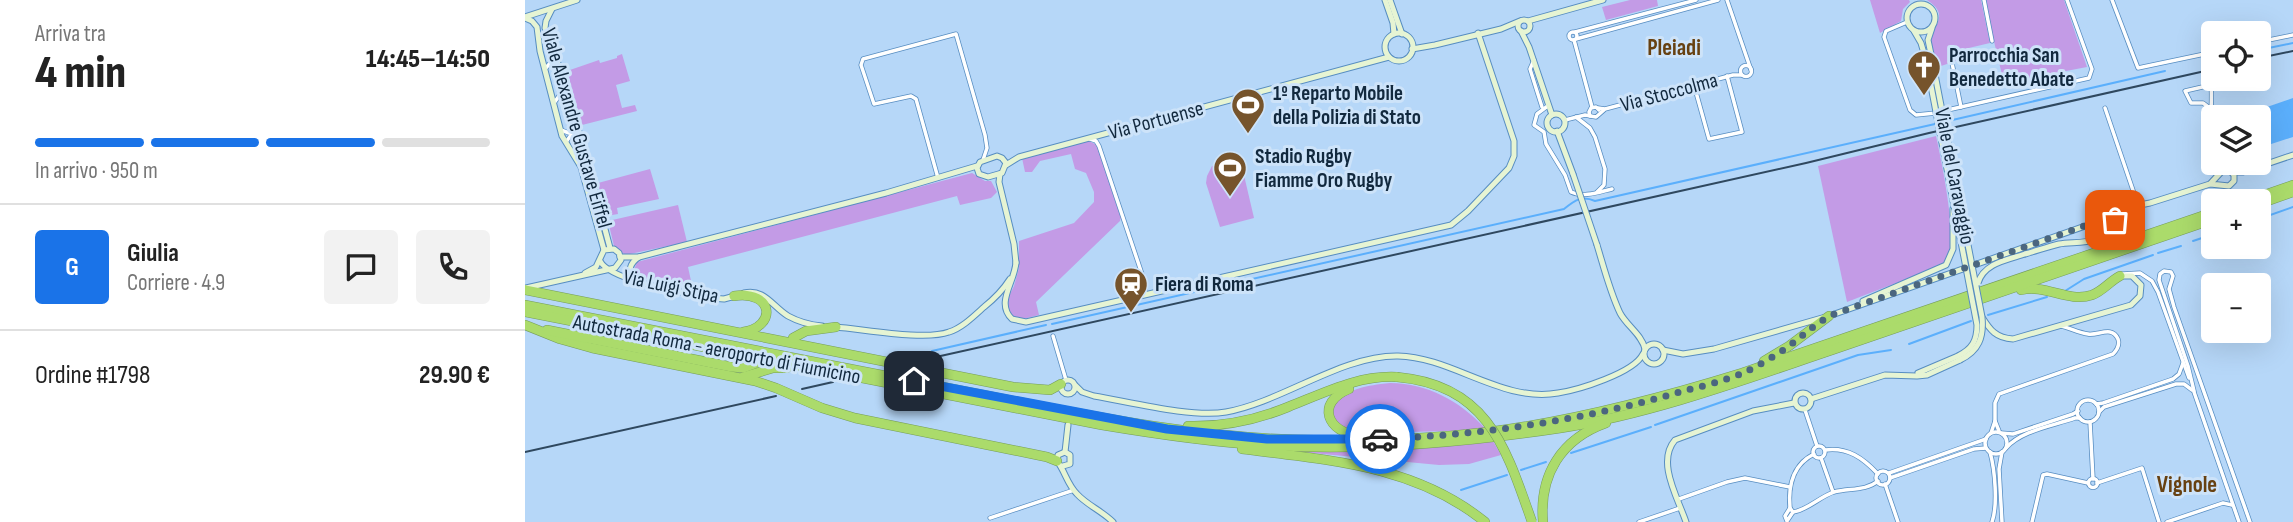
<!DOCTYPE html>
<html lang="it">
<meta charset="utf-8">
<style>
:root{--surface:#fff;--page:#f2f2f2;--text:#222;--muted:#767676;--line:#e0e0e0;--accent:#1a73e8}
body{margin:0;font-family:"Sofia Sans Condensed",sans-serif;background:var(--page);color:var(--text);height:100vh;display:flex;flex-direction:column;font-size:26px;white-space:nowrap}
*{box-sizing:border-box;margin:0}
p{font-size:23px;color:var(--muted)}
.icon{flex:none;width:38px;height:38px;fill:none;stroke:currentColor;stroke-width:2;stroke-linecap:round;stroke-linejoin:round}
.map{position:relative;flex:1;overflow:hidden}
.panel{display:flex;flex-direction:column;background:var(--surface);width:525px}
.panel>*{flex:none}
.buttons{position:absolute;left:1676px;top:21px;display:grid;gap:14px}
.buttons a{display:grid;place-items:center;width:70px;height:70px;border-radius:7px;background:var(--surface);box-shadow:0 7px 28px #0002;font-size:35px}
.pin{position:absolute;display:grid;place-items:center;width:60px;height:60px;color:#fff;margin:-30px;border-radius:14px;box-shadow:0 4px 10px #0006}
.courier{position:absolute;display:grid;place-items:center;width:70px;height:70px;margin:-35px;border:5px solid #1a73e8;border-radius:50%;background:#fff;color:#222;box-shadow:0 2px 9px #0007}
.summary em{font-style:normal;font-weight:800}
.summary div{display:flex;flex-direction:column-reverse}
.summary{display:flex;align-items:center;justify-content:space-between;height:119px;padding:0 35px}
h1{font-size:46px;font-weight:800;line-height:52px}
.bar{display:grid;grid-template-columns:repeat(4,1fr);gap:10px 7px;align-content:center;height:84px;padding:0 35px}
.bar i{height:9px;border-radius:5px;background:var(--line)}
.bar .current{background:var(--accent)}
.bar p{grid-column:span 4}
.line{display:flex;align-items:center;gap:18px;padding:0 35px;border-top:2px solid var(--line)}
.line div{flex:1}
.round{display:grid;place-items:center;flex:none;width:74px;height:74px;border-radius:7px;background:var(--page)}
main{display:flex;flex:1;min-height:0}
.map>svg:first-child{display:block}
.green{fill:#c39be6}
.water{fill:#5baffc}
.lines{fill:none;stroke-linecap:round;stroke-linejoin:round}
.stream{stroke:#5baffc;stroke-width:2}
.street-casing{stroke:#578dc1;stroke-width:5}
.secondary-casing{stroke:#578dc1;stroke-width:7}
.highway-casing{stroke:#759d5b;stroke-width:10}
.street{stroke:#fff;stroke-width:3.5}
.secondary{stroke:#e6f4d3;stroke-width:5}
.highway{stroke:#abdb6b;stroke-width:9}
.rail{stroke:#2f485f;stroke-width:2}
.secondary-bridge-casing{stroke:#578dc1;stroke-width:7;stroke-linecap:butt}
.highway-bridge-casing{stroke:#759d5b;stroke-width:10;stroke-linecap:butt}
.secondary-bridge{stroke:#e6f4d3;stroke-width:5}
.highway-bridge{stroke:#abdb6b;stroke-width:9}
.done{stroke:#4b667f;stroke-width:7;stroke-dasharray:0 12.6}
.route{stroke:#1a73e8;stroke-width:9}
.labels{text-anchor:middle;stroke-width:6;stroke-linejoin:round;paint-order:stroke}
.poi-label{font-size:21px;font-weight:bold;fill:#12293e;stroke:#cde3f9;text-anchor:start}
.street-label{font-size:21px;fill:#12293e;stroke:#cde3f9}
.neighbourhood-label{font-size:23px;font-weight:bold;fill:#674111;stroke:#cde3f9}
</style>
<main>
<section class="panel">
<div class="summary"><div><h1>4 min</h1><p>Arriva tra</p></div><em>14:45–14:50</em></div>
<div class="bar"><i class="current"></i><i class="current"></i><i class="current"></i><i></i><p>In arrivo · 950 m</p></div>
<div class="line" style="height:126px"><b class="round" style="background:var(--accent);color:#fff">G</b><div><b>Giulia</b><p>Corriere · 4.9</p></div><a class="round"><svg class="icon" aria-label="chat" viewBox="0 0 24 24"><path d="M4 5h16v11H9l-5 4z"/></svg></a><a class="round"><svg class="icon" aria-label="phone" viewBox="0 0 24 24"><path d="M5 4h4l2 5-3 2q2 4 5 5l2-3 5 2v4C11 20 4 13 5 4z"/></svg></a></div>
<div class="line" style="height:91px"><div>Ordine #1798</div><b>29.90 €</b></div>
</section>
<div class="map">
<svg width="1768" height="522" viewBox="0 0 1768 522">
<rect width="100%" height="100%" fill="#b6d7f8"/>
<g class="green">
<path d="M1105,0H1132L1133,6L1081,20L1077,7Z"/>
<path d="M1345,0H1384L1385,2L1378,9L1376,21L1355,33Z"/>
<path d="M1402,0H1456L1465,43L1431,51V61L1410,68L1405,39C1412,22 1423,14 1402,0Z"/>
<path d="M1459,0H1539L1562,67L1479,83Z"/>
<path d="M97,54L105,81L91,85L97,108L110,105L112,111L57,125L42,71L74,60L75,63L92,58V56Z"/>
<path d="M1411,136C1416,158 1433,241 1423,259C1422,260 1417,265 1415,266L1322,302L1293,166Z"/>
<path d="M564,141L572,145L596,217L595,221L511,302L514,315L498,319L489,317L482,308V300L489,286L494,268V241L549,223L569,202V192L561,173L550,169L546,154L515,161L507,172H500L497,158Z"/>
<path d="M704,161L712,164L718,171L729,218L695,227L681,183L682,176L687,166Z"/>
<path d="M125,169L134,199L92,208L93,214L81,216L73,183Z"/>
<path d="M447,173L460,181H466L472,192L466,198L435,205L432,196L163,267L168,290L110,276L109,270L112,262Z"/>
<path d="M153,205L162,242L100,255L89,246L83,221Z"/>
<path d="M865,383C904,384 933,400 960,428L927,431L835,433L819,430L808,420V403C829,387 839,386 865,383Z"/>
<path d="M968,441L976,455L944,464L914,465L766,451L877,450Z"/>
</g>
<path class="water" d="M1768,98V137L1734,148V117H1713Z"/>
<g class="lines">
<g class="stream">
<path d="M1734,50L1768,43"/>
<path d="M1423,121L1640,71"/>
<path d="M1734,219L1768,207"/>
<path d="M1668,241L1689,234"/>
<path d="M1633,253L1656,246"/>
<path d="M1540,291L1559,279L1628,255"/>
<path d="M1463,315L1522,297"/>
<path d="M527,324L1039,209C1050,200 1057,195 1070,201L1410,124"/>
<path d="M1384,344L1446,321"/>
<path d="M407,351L521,325"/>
<path d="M1130,425L1333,355L1366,350"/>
<path d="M1046,453L1126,427"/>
<path d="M996,470L1021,462"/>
<path d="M936,490L982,475"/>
</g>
<g class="street-casing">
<g id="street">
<path d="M1202,0L1226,70"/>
<path d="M1459,0L1467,41"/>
<path d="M1587,0L1613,68L1689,52"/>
<path d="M1382,22L1361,31L1359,37L1385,110L1391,115L1411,113"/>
<path d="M1050,32L1171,0"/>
<circle cx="1048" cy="36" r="4"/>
<path d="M1051,39L1193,0"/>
<path d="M1049,40L1067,107"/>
<path d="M1734,42L1768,35"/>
<path d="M1009,60L1005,69L1017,107"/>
<path d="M1427,63L1436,107"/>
<circle cx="1221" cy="71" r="5.5"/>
<path d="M20,69L26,62L33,64"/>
<path d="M1169,85L1184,139L1217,132L1202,76"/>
<path d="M29,103L34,96L44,98"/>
<path d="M1024,105L1012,114L1009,125L1019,132L1021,144L1040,175L1046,192C1058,198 1074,192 1087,189"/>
<path d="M1073,108L1080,109L1208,75H1217"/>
<path d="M1580,108L1613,205"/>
<path d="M1686,109L1678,103H1666L1660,91L1686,85C1688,104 1683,122 1689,141"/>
<path d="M1418,111L1564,78L1567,69L1542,0"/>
<path d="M1065,116L1064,112L1066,108L1071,107L1074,110"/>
<path d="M1051,117L1065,128L1070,137L1080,169L1079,185L1072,192"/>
<path d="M1040,120L1060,115L1071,117L1079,110"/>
<path d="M36,130L44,133L52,128"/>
<path d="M565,139L571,141L574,146L620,283V290L615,295"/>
<path d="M41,142L46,135L54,137"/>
<path d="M1697,163L1703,170"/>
<path d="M413,178L391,99L386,96L349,104L336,65L338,59L431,34L460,135L462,148L458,160"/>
<path d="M1598,274L1615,273L1627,281L1633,292L1664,378"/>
<path d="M528,336L541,380"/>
<path d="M1669,391L1663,366L1634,280L1635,274L1639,271L1646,272L1648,276L1644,289L1649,307L1725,522"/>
<path d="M1669,392L1714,522"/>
<circle cx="1563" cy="411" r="11"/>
<path d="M1571,404L1578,403L1648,379L1654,374L1658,363"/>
<path d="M1280,410L1292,446"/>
<path d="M1574,412L1579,407L1651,384H1659L1667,390"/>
<path d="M1470,421V403L1474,394L1588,354C1592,350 1595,345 1593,339C1587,325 1573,336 1563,334C1554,333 1545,328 1536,326"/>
<path d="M1565,422L1568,479"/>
<circle cx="1471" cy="443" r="11"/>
<path d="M1466,433L1470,421L1474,431"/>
<path d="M1476,433L1488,434L1548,414L1553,411"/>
<circle cx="1294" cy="452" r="6"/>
<path d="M1481,448C1497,430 1528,426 1550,418H1555"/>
<path d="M1300,450C1323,447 1338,458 1353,474"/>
<path d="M1465,452C1470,470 1473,505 1467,522"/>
<path d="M1477,452L1474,469L1477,522"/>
<path d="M1296,458L1308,492"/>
<circle cx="1358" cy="478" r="7"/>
<path d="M1364,473L1461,439"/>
<path d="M1365,478L1449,449L1461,448"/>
<circle cx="1568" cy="483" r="4.5"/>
<path d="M1572,483L1617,468L1634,522"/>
<path d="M1360,484L1373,522"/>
<path d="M1154,499L1202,482L1220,478L1265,487"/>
<path d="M1265,508C1263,486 1267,465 1289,454"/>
<path d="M1265,508L1268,512L1262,521L1260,516Z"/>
<path d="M1268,512C1283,510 1294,497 1309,492C1324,488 1341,491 1353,481"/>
<path d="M465,518L549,490"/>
<path d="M1114,522L1155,508"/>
<path d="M1507,522L1518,475L1522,474L1563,483"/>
<path d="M1642,522L1698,503L1707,505"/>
</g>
</g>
<g class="secondary-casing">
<g id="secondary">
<path d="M860,0L868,23L869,34"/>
<path d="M865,0L877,34"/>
<circle cx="1396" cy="18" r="14"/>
<path d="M27,9L21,21L20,28L43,91L85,248"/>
<path d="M0,17L52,0"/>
<path d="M0,18L7,21L12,27L15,51L37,136L56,167L79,250"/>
<circle cx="999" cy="26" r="6"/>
<path d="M1003,21L1078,0"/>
<path d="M996,31L1004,47L1027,115"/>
<path d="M1389,31L1396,43L1401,60"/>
<circle cx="874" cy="47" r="14"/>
<path d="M887,49L910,45L976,29L995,21"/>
<path d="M1407,59L1403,40L1407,28"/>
<circle cx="1031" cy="123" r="9"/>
<path d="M1032,131L1048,174"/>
<path d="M472,156L477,158L481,163L477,173L463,177L454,174L452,168L455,162Z"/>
<path d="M481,165L494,157L864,57"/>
<path d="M1708,172H1718L1768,155"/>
<path d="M475,174L474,182L489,244L491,263"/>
<circle cx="1586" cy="222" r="4.5"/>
<path d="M1589,218L1605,207L1625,203L1685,184L1704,186L1709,181V175L1705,171L1698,170L1685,184"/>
<path d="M1072,245C1079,268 1085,292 1095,313C1102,326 1117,335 1120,349"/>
<path d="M1500,254C1511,251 1522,247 1534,244C1551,241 1578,246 1585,226"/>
<path d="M95,257H114L361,193L452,166"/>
<path d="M75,261C85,281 162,293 186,298L199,299L210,296"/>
<path d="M491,262C490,282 470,303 487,319L501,322L926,225L943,211L984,168L989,156V141L953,33"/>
<path d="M111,280C101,272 105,263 114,257"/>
<path d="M1,288L90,268L96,260L94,253L89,249L79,250L71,267L60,273"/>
<path d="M219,293C239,288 248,307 263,316C274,322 285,325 297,326"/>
<path d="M1338,301L1421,265L1428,249V209"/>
<path d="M1457,317C1465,330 1471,338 1488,339L1606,305L1615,296L1616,285L1607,276H1595"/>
<path d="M310,327C339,329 399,341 424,332C437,328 449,316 459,307C469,299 478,290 485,279"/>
<circle cx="1129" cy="354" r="10"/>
<path d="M1138,350L1158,354L1189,349L1304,316L1583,218"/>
<path d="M1393,373L1433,356"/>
<circle cx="543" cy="387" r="7"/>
<path d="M551,386L557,392L569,396C605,402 667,418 701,412C757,402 817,355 873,356C927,357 977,403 1033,393C1053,390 1109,373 1118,354"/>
<circle cx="1278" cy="401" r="8"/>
<path d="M1286,399L1360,375L1392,376L1402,375L1435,360"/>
<path d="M540,452L533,455L532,461C540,471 542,484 552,494C562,505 577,511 588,522"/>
<path d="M538,466L545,464V455L540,452L543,425"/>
<path d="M1161,522C1153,498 1131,462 1150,440L1228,411L1269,403"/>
</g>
</g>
<g class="highway-casing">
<g id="highway">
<path d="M1722,201L1768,185"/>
<path d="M1734,204L1768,192"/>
<path d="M0,290L488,387L525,390L536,384"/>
<path d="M1496,290C1521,284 1543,303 1567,295C1578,291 1585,281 1595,276"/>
<path d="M209,296C249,290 252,327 218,332"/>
<path d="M0,305C144,333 289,362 433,390C551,413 668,439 789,440C847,441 905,439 963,432C1049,421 1133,399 1217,373L1689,212"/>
<path d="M0,312L577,425C631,434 684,442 737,445C837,452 937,443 1036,428C1129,413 1218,380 1307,350C1434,307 1561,262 1689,219"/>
<path d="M0,325L35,339L67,348L230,381L251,388L297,408L330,418L522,457L532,461"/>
<path d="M22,330L207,367L218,368L229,364"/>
<path d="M268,338L281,331L311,327"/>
<path d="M1239,361L1264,346L1304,316"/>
<path d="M218,377L248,368H262"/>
<path d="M824,389C790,403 802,433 835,436"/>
<path d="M663,426C698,427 731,420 763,407C799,393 833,375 872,377"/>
<path d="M717,449C803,460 890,465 960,522"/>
<path d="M1018,522C1014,475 1036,439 1081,423"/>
</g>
</g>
<use href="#street" class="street"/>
<use href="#secondary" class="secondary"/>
<use href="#highway" class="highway"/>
<g class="rail">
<path d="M1734,58L1768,51"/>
<path d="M402,359L1281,163L1404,133L1689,69"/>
<path d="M277,389L308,382"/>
<path d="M0,452L251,396"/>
</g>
<g class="secondary-bridge-casing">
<g id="secondary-bridge">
<path d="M1407,59L1457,317C1459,337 1454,351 1435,360"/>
<path d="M1401,60L1452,325C1452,341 1447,349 1433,356"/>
<path d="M1048,174L1072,245"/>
<path d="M1453,283C1459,263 1482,260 1500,254"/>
</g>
</g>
<g class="highway-bridge-casing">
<path id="highway-bridge" d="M872,377C963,385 981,448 1007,522"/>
</g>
<use href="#secondary-bridge" class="secondary-bridge"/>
<use href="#highway-bridge" class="highway-bridge"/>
</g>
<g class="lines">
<path class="done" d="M855,439C955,435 1055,421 1151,393C1173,387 1197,382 1218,373C1233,366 1250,356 1264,346C1280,334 1294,320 1312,313L1585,217L1590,220"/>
<path class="route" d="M389,381L642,429L742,439H855"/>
</g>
<defs>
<g id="church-pin" transform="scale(1.75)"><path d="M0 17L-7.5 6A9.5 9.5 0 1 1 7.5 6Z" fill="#76542c" stroke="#cde3f9"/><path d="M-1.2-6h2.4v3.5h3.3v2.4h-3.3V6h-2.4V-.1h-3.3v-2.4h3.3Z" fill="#fff"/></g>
<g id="stadium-pin" transform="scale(1.75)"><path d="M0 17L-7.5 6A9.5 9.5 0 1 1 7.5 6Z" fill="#76542c" stroke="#cde3f9"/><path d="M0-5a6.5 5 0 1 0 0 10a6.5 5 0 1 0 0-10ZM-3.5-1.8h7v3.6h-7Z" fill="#fff"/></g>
<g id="station-pin" transform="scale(1.75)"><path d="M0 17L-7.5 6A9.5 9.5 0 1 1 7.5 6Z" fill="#76542c" stroke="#cde3f9"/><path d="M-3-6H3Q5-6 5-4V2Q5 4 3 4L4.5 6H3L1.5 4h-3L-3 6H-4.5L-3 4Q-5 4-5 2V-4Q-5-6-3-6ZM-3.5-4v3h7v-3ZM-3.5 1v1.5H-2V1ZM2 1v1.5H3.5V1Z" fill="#fff"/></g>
</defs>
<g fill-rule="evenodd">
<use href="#church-pin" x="1399" y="67"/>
<use href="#stadium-pin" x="723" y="105"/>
<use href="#stadium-pin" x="705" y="168"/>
<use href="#station-pin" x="606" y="284"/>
</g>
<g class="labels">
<g class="poi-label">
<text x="1424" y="62">Parrocchia San<tspan x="1424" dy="24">Benedetto Abate</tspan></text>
<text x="748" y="100">1º Reparto Mobile<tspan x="748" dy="24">della Polizia di Stato</tspan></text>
<text x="730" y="163">Stadio Rugby<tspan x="730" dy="24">Fiamme Oro Rugby</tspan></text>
<text x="630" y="291">Fiera di Roma</text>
</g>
<g class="street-label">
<text transform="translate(1144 92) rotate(-15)" y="7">Via Stoccolma</text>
<text transform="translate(631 120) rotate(-15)" y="7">Via Portuense</text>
<text transform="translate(52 128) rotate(74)" y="7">Viale Alexandre Gustave Eiffel</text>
<text transform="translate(1430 176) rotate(79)" y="7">Viale del Caravaggio</text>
<text transform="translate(146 286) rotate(12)" y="7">Via Luigi Stipa</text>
<text transform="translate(192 349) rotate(11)" y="7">Autostrada Roma - aeroporto di Fiumicino</text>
</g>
<g class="neighbourhood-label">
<text x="1149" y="55">Pleiadi</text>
<text x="1662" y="492">Vignole</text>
</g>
</g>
</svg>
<div class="buttons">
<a><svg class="icon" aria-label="locate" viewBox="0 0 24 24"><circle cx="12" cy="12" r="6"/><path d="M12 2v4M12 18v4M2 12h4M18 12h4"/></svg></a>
<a><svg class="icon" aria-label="layers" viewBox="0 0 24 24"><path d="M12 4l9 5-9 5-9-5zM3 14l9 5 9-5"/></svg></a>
<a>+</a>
<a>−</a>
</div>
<div class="pin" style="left:1590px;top:220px;background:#ea580c"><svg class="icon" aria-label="bag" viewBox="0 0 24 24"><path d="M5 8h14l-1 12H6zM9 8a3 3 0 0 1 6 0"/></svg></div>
<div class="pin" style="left:389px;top:381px;background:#1f2937"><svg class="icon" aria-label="home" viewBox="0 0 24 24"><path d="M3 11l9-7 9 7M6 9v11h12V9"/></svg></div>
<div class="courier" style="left:855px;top:439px"><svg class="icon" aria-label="car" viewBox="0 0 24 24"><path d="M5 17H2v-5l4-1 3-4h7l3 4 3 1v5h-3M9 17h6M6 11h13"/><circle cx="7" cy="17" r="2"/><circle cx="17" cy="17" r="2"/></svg></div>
</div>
</main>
